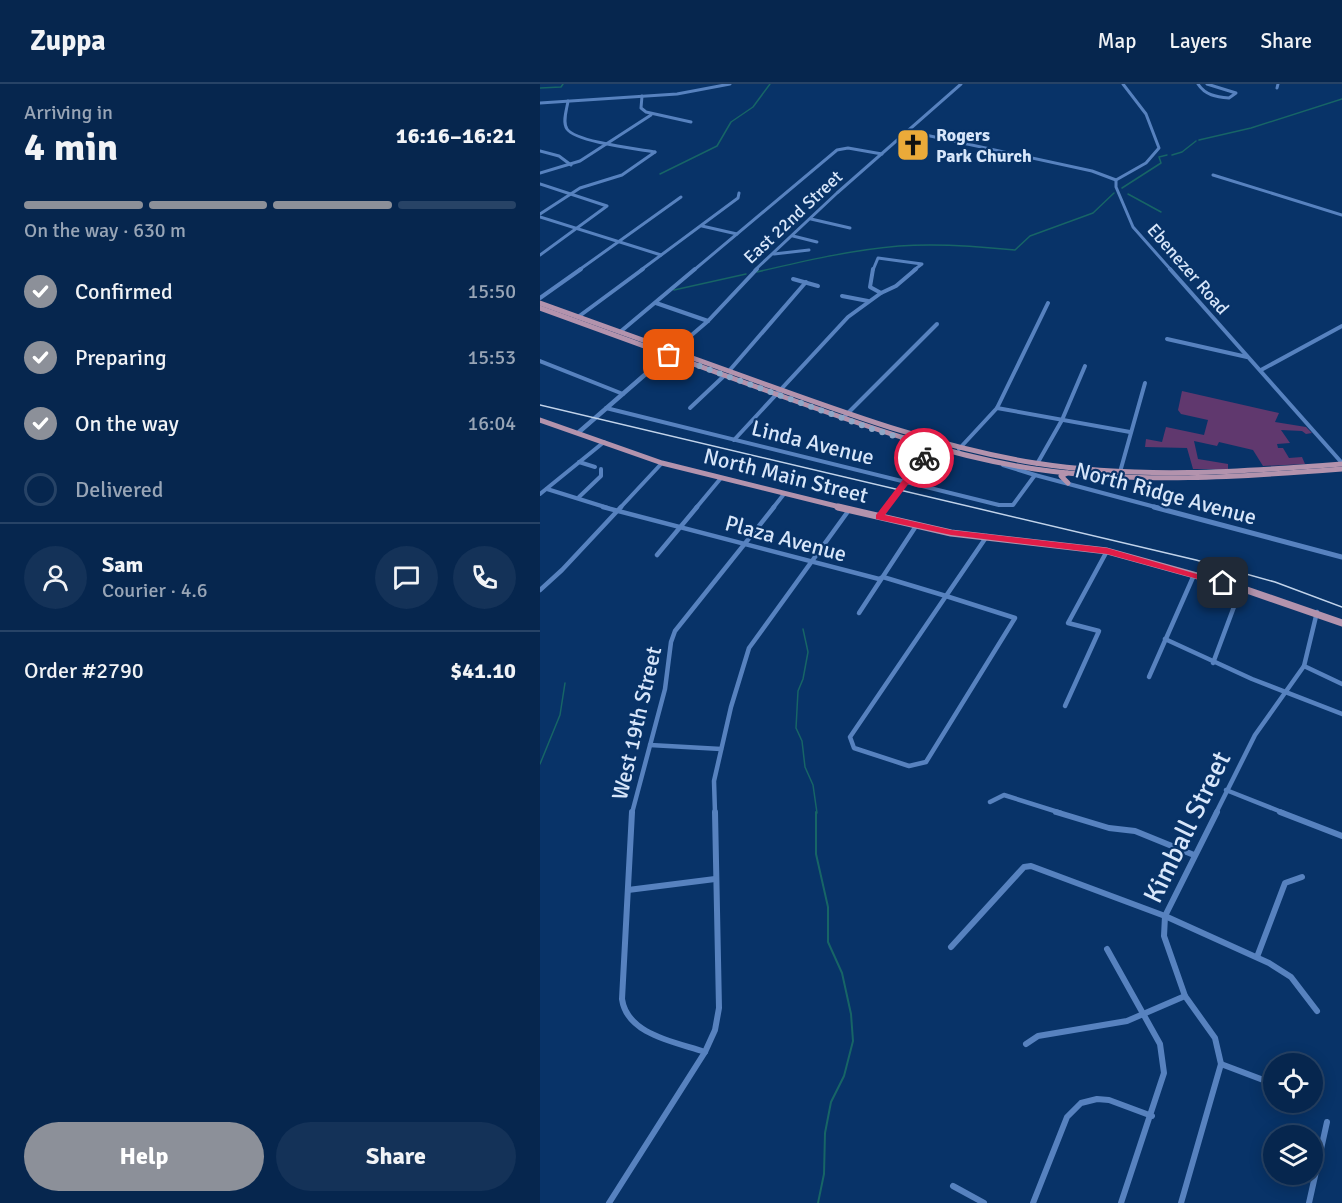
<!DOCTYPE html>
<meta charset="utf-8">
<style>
:root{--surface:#06264e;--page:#143258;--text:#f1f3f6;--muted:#98a5b6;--line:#274366;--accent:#8c9099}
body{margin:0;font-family:Signika,sans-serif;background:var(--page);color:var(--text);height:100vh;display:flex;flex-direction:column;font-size:22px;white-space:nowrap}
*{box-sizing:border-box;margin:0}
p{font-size:20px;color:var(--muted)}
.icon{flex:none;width:33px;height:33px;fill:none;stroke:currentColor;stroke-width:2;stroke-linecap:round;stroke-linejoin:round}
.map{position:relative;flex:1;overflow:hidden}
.details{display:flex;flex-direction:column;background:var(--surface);width:540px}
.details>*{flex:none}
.tools{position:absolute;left:723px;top:969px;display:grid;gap:12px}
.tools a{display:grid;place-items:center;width:60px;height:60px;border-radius:50%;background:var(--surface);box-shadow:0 3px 15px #0003,0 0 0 2px var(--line);font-size:30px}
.pin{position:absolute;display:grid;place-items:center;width:51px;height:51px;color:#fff;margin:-26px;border-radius:12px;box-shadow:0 3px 9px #0006}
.courier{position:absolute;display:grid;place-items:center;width:60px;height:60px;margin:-30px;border:4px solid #e11d48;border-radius:50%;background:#fff;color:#222;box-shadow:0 2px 8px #0007}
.summary em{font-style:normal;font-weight:700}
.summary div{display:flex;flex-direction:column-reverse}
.summary{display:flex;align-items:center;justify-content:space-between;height:102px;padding:0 24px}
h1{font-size:39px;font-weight:700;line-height:45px}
.bar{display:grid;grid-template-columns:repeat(4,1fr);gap:9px 6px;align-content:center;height:72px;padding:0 24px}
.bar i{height:8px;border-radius:4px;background:var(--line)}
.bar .selected{background:var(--accent)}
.bar p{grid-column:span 4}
.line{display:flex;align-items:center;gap:15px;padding:0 24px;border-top:2px solid var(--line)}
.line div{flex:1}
.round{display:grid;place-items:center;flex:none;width:63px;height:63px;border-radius:32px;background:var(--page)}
ol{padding:0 24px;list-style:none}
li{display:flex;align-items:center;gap:18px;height:66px}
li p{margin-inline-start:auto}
li .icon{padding:6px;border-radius:50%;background:var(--accent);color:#fff;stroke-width:4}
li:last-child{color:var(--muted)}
li i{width:33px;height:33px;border:3px solid var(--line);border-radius:50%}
.button{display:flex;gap:12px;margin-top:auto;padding:12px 24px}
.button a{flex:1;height:69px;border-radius:36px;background:var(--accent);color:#fff;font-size:24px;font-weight:700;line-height:69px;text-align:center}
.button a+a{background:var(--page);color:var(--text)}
header{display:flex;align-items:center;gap:36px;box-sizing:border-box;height:84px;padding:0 30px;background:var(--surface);border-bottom:2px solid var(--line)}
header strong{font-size:28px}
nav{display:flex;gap:33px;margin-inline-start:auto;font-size:21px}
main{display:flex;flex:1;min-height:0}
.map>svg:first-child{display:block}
.green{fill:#60386e}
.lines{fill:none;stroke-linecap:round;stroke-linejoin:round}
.stream-far1{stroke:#176566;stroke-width:1.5}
.stream{stroke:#176566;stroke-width:2}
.minor-far3{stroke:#5782bf;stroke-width:3}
.minor-far2{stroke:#5782bf;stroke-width:4}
.minor-far1{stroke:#5782bf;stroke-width:4.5}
.minor{stroke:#5782bf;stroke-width:6}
.tertiary-far2{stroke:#5782bf;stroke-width:3}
.tertiary-far1{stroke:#5782bf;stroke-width:4}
.tertiary{stroke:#5782bf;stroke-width:5}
.secondary{stroke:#5782bf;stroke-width:4.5}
.primary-far1{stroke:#b393ad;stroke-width:5}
.primary{stroke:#b393ad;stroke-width:7}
.rail{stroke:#c1d3ea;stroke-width:1.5}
.route{fill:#e11d48}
.done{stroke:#8fa7c7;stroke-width:6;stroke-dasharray:0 10.8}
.labels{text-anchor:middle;stroke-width:4.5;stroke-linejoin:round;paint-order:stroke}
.far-poi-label{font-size:18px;font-weight:bold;fill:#d7e6fa;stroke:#083368;text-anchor:start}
.far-street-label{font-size:18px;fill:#d7e6fa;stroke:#083368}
.street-label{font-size:22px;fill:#d7e6fa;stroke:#083368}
.near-street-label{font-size:27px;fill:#d7e6fa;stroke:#083368}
</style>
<header>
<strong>Zuppa</strong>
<nav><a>Map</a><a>Layers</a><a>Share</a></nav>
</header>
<main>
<section class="details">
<div class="summary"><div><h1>4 min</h1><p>Arriving in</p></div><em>16:16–16:21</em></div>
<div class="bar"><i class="selected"></i><i class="selected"></i><i class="selected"></i><i></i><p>On the way · 630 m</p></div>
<ol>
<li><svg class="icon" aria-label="check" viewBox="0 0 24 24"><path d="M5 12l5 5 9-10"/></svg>Confirmed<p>15:50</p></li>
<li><svg class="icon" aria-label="check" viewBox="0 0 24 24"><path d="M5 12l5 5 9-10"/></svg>Preparing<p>15:53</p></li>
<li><svg class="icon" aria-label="check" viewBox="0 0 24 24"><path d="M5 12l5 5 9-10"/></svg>On the way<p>16:04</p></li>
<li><i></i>Delivered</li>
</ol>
<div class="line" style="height:108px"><a class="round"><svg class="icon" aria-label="person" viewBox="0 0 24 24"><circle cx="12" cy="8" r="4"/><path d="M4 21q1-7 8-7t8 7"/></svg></a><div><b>Sam</b><p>Courier · 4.6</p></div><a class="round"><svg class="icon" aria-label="chat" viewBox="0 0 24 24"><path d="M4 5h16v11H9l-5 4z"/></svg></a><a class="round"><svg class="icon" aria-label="phone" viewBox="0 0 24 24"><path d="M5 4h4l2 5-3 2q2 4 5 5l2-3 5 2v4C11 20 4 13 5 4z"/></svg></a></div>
<div class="line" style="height:78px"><div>Order #2790</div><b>$41.10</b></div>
<div class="button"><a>Help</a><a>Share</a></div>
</section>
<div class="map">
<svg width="802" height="1119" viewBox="0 0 802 1119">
<rect width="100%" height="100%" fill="#083368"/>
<path class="green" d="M642,307L739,329L735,338L766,343L772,349L766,350L762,347L741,346L750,359L737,360L738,364H743L749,374L762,373L765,380L723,382L713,366L679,358L677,362L654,357L658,375L688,380V385H653L647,364L605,363L606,355L622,358L626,343L664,351L668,336L641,330L638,326Z"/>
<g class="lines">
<g class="stream-far1">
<path d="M0,4L21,3L23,0"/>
<path d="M659,56L711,44L802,15"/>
<path d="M632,71L642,68L656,57"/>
<path d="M120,90L177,62L191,38L213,23L230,0"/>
<path d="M582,104L621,79L619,73L627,71"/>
<path d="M588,110L621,128"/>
<path d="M217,188C264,177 311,166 359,162C397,159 437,162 475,166L490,152L553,129L574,109"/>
<path d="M134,206L206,190"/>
<path d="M263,545L268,568L263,595L258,607L256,644L262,657L265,683L273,701L277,729"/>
<path d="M0,680L20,631L25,599"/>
</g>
<path class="stream" d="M276,728V770L288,823V858L302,889L311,930L313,957L304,992L291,1018L285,1049L284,1090L278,1119"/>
<g class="minor-far3">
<path d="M658,0C665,11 676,13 689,14L696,9L667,0"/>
<path d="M737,4L738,0"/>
<path d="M102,12L101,24L106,28L151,38"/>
<path d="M28,17C27,25 22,38 27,45C36,58 98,65 115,68"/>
<path d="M0,19L137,10L190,0"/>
<path d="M0,67L19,72L31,81"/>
<path d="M0,89L40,77L111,31"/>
<path d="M673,91L802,131"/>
<path d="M0,100L67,122L0,171"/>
<path d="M0,130L40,104L82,91L115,68"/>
<path d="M0,133L121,171"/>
<path d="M271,135L310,144"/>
<path d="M162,142L197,150"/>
<path d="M253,152L277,158"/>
<path d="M234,170L269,166"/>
<path d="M39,186L141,113"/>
<path d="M101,186L198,114L199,109"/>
<path d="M154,186L297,66L308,64L342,70"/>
<path d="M333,186L338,174L382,180L374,186"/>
</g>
<g class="minor-far2">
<path d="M333,185L330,203L341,209L356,202L376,185"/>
<path d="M253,195L278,202"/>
<path d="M302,212L328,217"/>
<path d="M0,214L41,185"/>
<path d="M116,219L168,237"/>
<path d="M38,233L103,185"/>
<path d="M80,248L155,185"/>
<path d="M627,255L707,273"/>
<path d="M0,277L83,310"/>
<path d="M189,287L266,198"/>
<path d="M66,324L459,421H473L495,391L463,381"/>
<path d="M150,324L185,291"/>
<path d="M457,324L590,348"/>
<path d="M303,334L397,240"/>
<path d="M194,356L308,233L341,209"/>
<path d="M419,365L457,324L508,219"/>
<path d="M39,378L55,383"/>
<path d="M497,380L522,336L545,282"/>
<path d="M580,388L605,299"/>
<path d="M7,405L68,424"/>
<path d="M0,410L64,358"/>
<path d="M39,413L61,392V385"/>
<path d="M80,424L122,379"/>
<path d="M156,424L181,394"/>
<path d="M233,424L244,410"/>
<path d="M346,424L394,361"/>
</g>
<g class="minor-far1">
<path d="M63,423L339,495L343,493L406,512"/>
<path d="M339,433L347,423"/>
<path d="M117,471L157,423"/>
<path d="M0,506L22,486L81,423"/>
<path d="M406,512L475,534L386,678L369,682L314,664L310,653Z"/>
<path d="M406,512L447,452"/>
<path d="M319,529L376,442"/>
<path d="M625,555L712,595L802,630"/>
<path d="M673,579L701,504"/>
<path d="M764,582L802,600"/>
<path d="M609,593L654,491"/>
<path d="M525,622L559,547L528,539L567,467"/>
<path d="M110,661L181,665"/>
<path d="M686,706L744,729"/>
<path d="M450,718L464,711L521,729"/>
<path d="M92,729L125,605L131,558L135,547L234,423"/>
<path d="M175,729L174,697L191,623L209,564L309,426"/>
<path d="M676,729L715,651L764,582L777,528"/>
</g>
<g class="minor">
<path d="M92,728L82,915C87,951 136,958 165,968L175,946L179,924L175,728"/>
<path d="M516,728L569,744L595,747L654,771"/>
<path d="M740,728L802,752"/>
<path d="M88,806L175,795"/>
<path d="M411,863L484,783L491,782L625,832L729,879L751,893L777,927"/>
<path d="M567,865L620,960L624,989L581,1119"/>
<path d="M717,873L745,799L762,793"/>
<path d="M486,960L498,952L587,937L645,912"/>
<path d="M681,980L734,1000"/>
<path d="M772,1015L775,1016"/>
<path d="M413,1102L444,1119"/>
<path d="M69,1119L165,968"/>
<path d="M493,1119L527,1033L541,1019L557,1015L569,1016L612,1032"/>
<path d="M641,1119L681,980L675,954L645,912L624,852L625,832L677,728"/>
<path d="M769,1119L787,1038"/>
</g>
<g class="tertiary-far2">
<path d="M583,0L606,30L619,64L606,79L576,96V103L593,143L631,186"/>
<path d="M367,47L552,87L576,96"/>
<path d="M215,186L297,109L421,0"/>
</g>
<g class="tertiary-far1">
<path d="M630,185L802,379"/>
<path d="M133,267L168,237L217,185"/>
<path d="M721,286L802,242"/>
<path d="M495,391L619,424"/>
</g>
<path class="tertiary" d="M614,423L802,473"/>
<path class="secondary" d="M39,348L131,268"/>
<g class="primary-far1">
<path d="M0,219C74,246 148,272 222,299C311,331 401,364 495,379C597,395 700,388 802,380"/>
<path d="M0,224C82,254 164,284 247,314C328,343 409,372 495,385C597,400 700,393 802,385"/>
<path d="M0,336L122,379L304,424"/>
<path d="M527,389L521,392L528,399"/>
</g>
<path class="primary" d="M298,423L411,449L567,467L701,504L802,539"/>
<path class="rail" d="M0,321L656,476L735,498L802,523"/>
</g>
<path class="route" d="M384,371L388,374L345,431L411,446L567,464L688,499L683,502L567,470L411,451L336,435V431L381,372Z"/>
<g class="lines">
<path class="done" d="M129,271L335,346L392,364L384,374"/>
</g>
<defs>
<g id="church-square" transform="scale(1.725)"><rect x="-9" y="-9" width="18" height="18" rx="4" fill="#ebaa39" stroke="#083368"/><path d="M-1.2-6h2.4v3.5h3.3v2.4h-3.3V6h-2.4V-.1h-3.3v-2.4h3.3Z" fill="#111"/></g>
</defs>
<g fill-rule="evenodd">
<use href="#church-square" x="373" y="61"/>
</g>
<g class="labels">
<g class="far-poi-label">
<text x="396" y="57">Rogers<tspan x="396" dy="21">Park Church</tspan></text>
</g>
<g class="far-street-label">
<text transform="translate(253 133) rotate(-43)" y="6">East 22nd Street</text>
<text transform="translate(648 185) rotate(49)" y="6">Ebenezer Road</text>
</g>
<g class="street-label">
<text transform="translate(273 358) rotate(14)" y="8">Linda Avenue</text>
<text transform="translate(246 391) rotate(14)" y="8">North Main Street</text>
<text transform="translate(626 409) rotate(15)" y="8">North Ridge Avenue</text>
<text transform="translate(246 454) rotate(15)" y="8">Plaza Avenue</text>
<text transform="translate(96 639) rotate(-77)" y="8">West 19th Street</text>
</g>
<g class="near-street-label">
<text transform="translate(647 743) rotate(-64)" y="9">Kimball Street</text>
</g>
</g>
</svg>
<div class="tools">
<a><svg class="icon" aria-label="locate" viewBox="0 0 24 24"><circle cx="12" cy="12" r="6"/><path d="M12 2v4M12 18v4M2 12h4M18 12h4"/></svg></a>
<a><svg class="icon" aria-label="layers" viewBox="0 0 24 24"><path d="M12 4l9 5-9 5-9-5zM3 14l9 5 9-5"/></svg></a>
</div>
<div class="pin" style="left:129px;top:271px;background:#ea580c"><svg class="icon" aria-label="bag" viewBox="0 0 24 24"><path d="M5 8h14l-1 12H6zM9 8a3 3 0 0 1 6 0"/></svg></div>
<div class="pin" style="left:683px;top:499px;background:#1f2937"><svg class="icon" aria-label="home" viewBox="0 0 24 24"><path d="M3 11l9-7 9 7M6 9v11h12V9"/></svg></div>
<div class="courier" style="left:384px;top:374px"><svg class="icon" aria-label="bike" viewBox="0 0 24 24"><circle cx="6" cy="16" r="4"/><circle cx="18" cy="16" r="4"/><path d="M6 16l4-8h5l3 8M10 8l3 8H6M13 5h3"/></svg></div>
</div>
</main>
